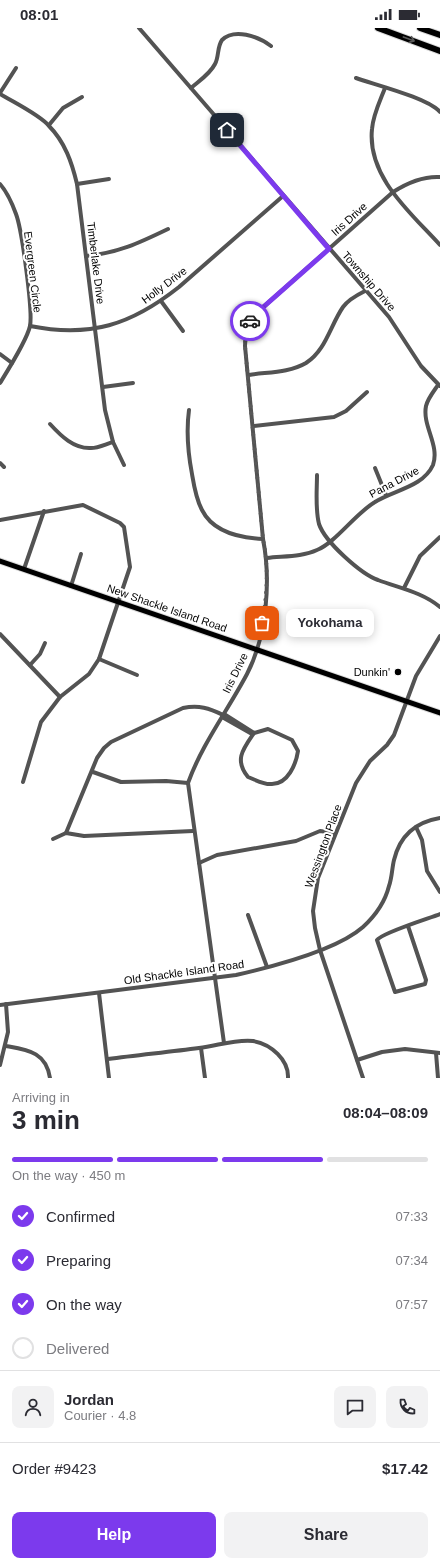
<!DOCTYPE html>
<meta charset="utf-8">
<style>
:root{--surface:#fff;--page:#f2f2f3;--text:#2b2b33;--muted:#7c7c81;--line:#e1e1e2;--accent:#7c3aed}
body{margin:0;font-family:Arial,sans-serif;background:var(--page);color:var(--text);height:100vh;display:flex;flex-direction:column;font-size:15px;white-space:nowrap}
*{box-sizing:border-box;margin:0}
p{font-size:13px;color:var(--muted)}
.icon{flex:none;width:22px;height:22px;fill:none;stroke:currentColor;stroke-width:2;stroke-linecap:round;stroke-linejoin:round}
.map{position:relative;height:1050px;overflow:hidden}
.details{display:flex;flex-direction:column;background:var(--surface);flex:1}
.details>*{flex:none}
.pin{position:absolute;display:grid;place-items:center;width:34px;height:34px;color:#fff;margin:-17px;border-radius:8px;box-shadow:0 2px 6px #0006}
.courier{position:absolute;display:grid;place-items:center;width:40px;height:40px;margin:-20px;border:3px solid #7c3aed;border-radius:50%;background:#fff;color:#222;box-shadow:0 1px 5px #0007}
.bubble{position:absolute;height:28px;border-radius:8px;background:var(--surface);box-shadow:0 2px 10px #0003;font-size:13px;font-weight:600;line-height:28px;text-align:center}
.headline em{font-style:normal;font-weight:600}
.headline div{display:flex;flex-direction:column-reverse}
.headline{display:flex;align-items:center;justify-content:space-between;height:68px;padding:0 12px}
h1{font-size:26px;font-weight:600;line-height:30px}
.bar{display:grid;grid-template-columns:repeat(4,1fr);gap:6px 4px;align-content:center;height:48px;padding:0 12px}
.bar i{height:5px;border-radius:3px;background:var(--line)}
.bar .selected{background:var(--accent)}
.bar p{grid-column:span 4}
.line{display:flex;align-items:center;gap:10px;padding:0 12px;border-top:1px solid var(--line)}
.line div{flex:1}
.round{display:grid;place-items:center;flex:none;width:42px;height:42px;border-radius:8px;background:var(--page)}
ol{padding:0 12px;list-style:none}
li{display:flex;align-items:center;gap:12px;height:44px}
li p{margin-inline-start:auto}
li .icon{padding:4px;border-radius:50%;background:var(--accent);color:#fff;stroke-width:4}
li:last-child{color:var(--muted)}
li i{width:22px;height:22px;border:2px solid var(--line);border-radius:50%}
.cta{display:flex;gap:8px;margin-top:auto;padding:8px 12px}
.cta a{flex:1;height:46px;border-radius:8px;background:var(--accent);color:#fff;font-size:16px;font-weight:600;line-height:46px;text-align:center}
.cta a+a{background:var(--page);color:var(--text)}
.status{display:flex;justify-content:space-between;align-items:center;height:28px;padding:0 20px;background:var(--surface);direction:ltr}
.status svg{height:11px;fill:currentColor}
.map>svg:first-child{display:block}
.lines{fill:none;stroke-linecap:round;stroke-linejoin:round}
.major-casing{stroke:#dbdbdb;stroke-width:7}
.highway-casing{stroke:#dbdbdb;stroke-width:8}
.minor{stroke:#535353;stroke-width:4}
.major{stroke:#000;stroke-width:5}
.highway{stroke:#000;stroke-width:6}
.oneway{stroke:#595959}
.done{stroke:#595959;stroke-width:4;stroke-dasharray:0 7.2}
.route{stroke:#7c3aed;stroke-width:5}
.poi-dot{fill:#000;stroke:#fff;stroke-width:1.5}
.labels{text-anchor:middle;stroke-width:4;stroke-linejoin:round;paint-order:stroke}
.street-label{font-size:11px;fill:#000;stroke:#fff}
.poi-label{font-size:11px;fill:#000;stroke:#fff;text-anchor:end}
</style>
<div class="status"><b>08:01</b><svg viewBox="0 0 49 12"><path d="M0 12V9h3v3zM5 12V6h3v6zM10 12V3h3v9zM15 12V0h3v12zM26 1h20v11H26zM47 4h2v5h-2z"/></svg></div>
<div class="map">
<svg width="440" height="1050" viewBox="0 0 440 1050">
<rect width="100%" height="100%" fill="#fff"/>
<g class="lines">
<g class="major-casing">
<path id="major" d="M0,533L440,685"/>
</g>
<g class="highway-casing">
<g id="highway">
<path d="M378,0L440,23"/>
<path d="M420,0L440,7"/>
</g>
</g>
<g class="minor">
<path d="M139,0L389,289L421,338L440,358"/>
<path d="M356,50C376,57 428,70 440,84"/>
<path d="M191,60C199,53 210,46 215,36C219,29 217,19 222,12C234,0 258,8 271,18"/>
<path d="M385,60C380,73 373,87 372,101C367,149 411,185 440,217"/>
<path d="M0,65L16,40"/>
<path d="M0,66C13,74 40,87 49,98C65,114 72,135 77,156L105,382L113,414L124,437"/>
<path d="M49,97L63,80L82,69"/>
<path d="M0,156C8,165 12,175 16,186C22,202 33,283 30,298C27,312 8,342 0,355"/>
<path d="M77,156L109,151"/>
<path d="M86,228C118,225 139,215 168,201"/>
<path d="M161,273L183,303"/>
<path d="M30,298C90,310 131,297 179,259L283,168"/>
<path d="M0,326L12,335"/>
<path d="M249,347C267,344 289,345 306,335C326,322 330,298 343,279C348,272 357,267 365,263"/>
<path d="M103,359L133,355"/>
<path d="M189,382C186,404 188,425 192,446C194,458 196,471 202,482C213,504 241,510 263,511"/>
<path d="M50,396C61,408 74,421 91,420C98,420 106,416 113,414"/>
<path d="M253,398L334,389L346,383L367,364"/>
<path d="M0,435L4,439"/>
<path d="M375,440L386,467"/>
<path d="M317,447C317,463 315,480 319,496C325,514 361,546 378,552C399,560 422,564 440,579"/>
<path d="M0,492L83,477L120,495L124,499L130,539L99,631L89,646L60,669L41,694L23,754"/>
<path d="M267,530C284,528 302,529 317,522C335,515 356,485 375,474C394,462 423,459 433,437C440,417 422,398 426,378C428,370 434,363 438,357"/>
<path d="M24,541L44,483"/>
<path d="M71,558L81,526"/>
<path d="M404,560L420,528L440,509"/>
<path d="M0,606L60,669"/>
<path d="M99,631L137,647"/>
<path d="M30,637L40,626L45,615"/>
<path d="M224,686L254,705"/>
<path d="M222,689L252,706"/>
<path d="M268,701L292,712L298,723C296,736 288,756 272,756C264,757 256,752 248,749C234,732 243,721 254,705Z"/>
<path d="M93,744L121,754L166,753L188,755"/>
<path d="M416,799L422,812L427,843L440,864"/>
<path d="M66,805L97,730L104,720L111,714L183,680C199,677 209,680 223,687"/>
<path d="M53,811L66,805L84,808L193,803"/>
<path d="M199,835L217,827L296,813L320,803L335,805"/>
<path d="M248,887L267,939"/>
<path d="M408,898L426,952L425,956L395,964L377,912C381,905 430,890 440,886"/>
<path d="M99,965L109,1050"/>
<path d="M0,977L236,947C271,939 337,922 363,899C375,888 385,874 389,858C392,850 392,840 394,832C400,807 416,794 440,790"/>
<path d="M224,1015L188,755C202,716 228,682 247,646C267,608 271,552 263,511L245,318L246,301L252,289L393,164C407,155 423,148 440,149"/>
<path d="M6,1018C28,1022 46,1024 50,1050"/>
<path d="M201,1020L205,1050"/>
<path d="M436,1025L438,1050"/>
<path d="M108,1031C138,1027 169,1024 199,1020C217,1018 235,1011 253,1013C271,1016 289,1032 288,1050"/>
<path d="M357,1032L382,1024L405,1021L440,1025"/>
<path d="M0,1037L8,1004L6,976"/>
<path d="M363,1050L320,922L315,900L313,883L318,850L356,755L370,733L387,717L394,707L416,648L440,608"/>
</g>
<use href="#major" class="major"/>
<use href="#highway" class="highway"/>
</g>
<defs><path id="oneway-shaft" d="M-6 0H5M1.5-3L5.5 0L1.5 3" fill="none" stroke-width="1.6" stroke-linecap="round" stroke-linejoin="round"/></defs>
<use class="oneway" href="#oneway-shaft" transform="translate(409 11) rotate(20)"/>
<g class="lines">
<path class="done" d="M250,293L246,301L245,318L263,511C269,540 267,567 262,595"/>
<path class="route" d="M227,102L329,221L252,289L250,293"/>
</g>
<circle class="poi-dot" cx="398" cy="644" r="4"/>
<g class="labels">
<g class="street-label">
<text transform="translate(349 191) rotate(-42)" y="4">Iris Drive</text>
<text transform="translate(96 235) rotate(83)" y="4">Timberlake Drive</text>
<text transform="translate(33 244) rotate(83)" y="4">Evergreen Circle</text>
<text transform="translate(369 253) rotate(49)" y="4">Township Drive</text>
<text transform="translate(164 257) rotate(-37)" y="4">Holly Drive</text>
<text transform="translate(394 454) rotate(-28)" y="4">Pana Drive</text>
<text transform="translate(167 580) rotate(19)" y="4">New Shackle Island Road</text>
<text transform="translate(235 645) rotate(-64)" y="4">Iris Drive</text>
<text transform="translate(323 818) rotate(-70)" y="4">Wessington Place</text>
<text transform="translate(184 944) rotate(-8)" y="4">Old Shackle Island Road</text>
</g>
<g class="poi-label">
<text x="390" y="648">Dunkin'</text>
</g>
</g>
</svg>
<div class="pin" style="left:262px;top:595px;background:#ea580c"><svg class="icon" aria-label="bag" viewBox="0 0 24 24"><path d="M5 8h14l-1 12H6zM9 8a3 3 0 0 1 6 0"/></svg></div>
<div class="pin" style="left:227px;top:102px;background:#1f2937"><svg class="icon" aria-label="home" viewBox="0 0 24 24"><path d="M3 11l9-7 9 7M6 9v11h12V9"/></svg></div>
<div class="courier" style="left:250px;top:293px"><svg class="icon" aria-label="car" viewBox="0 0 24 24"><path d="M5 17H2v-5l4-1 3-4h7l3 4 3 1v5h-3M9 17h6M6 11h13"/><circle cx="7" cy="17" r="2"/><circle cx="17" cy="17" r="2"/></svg></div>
<div class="bubble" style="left:286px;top:581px;width:88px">Yokohama</div>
</div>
<section class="details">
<div class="headline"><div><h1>3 min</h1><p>Arriving in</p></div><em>08:04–08:09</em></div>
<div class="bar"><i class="selected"></i><i class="selected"></i><i class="selected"></i><i></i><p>On the way · 450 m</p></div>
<ol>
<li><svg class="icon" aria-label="check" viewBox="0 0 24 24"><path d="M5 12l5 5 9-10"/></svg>Confirmed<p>07:33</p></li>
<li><svg class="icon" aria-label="check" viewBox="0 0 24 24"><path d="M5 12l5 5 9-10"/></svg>Preparing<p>07:34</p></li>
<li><svg class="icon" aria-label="check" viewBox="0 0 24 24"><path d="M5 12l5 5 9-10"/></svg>On the way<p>07:57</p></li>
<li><i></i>Delivered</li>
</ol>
<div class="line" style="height:72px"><a class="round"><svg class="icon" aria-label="person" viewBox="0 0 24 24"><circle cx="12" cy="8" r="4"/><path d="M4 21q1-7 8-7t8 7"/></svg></a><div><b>Jordan</b><p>Courier · 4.8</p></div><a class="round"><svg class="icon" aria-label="chat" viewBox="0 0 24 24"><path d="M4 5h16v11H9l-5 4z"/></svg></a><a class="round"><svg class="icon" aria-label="phone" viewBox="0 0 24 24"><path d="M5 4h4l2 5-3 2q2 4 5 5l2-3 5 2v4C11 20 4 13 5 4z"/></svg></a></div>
<div class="line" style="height:52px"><div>Order #9423</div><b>$17.42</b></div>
<div class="cta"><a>Help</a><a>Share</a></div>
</section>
